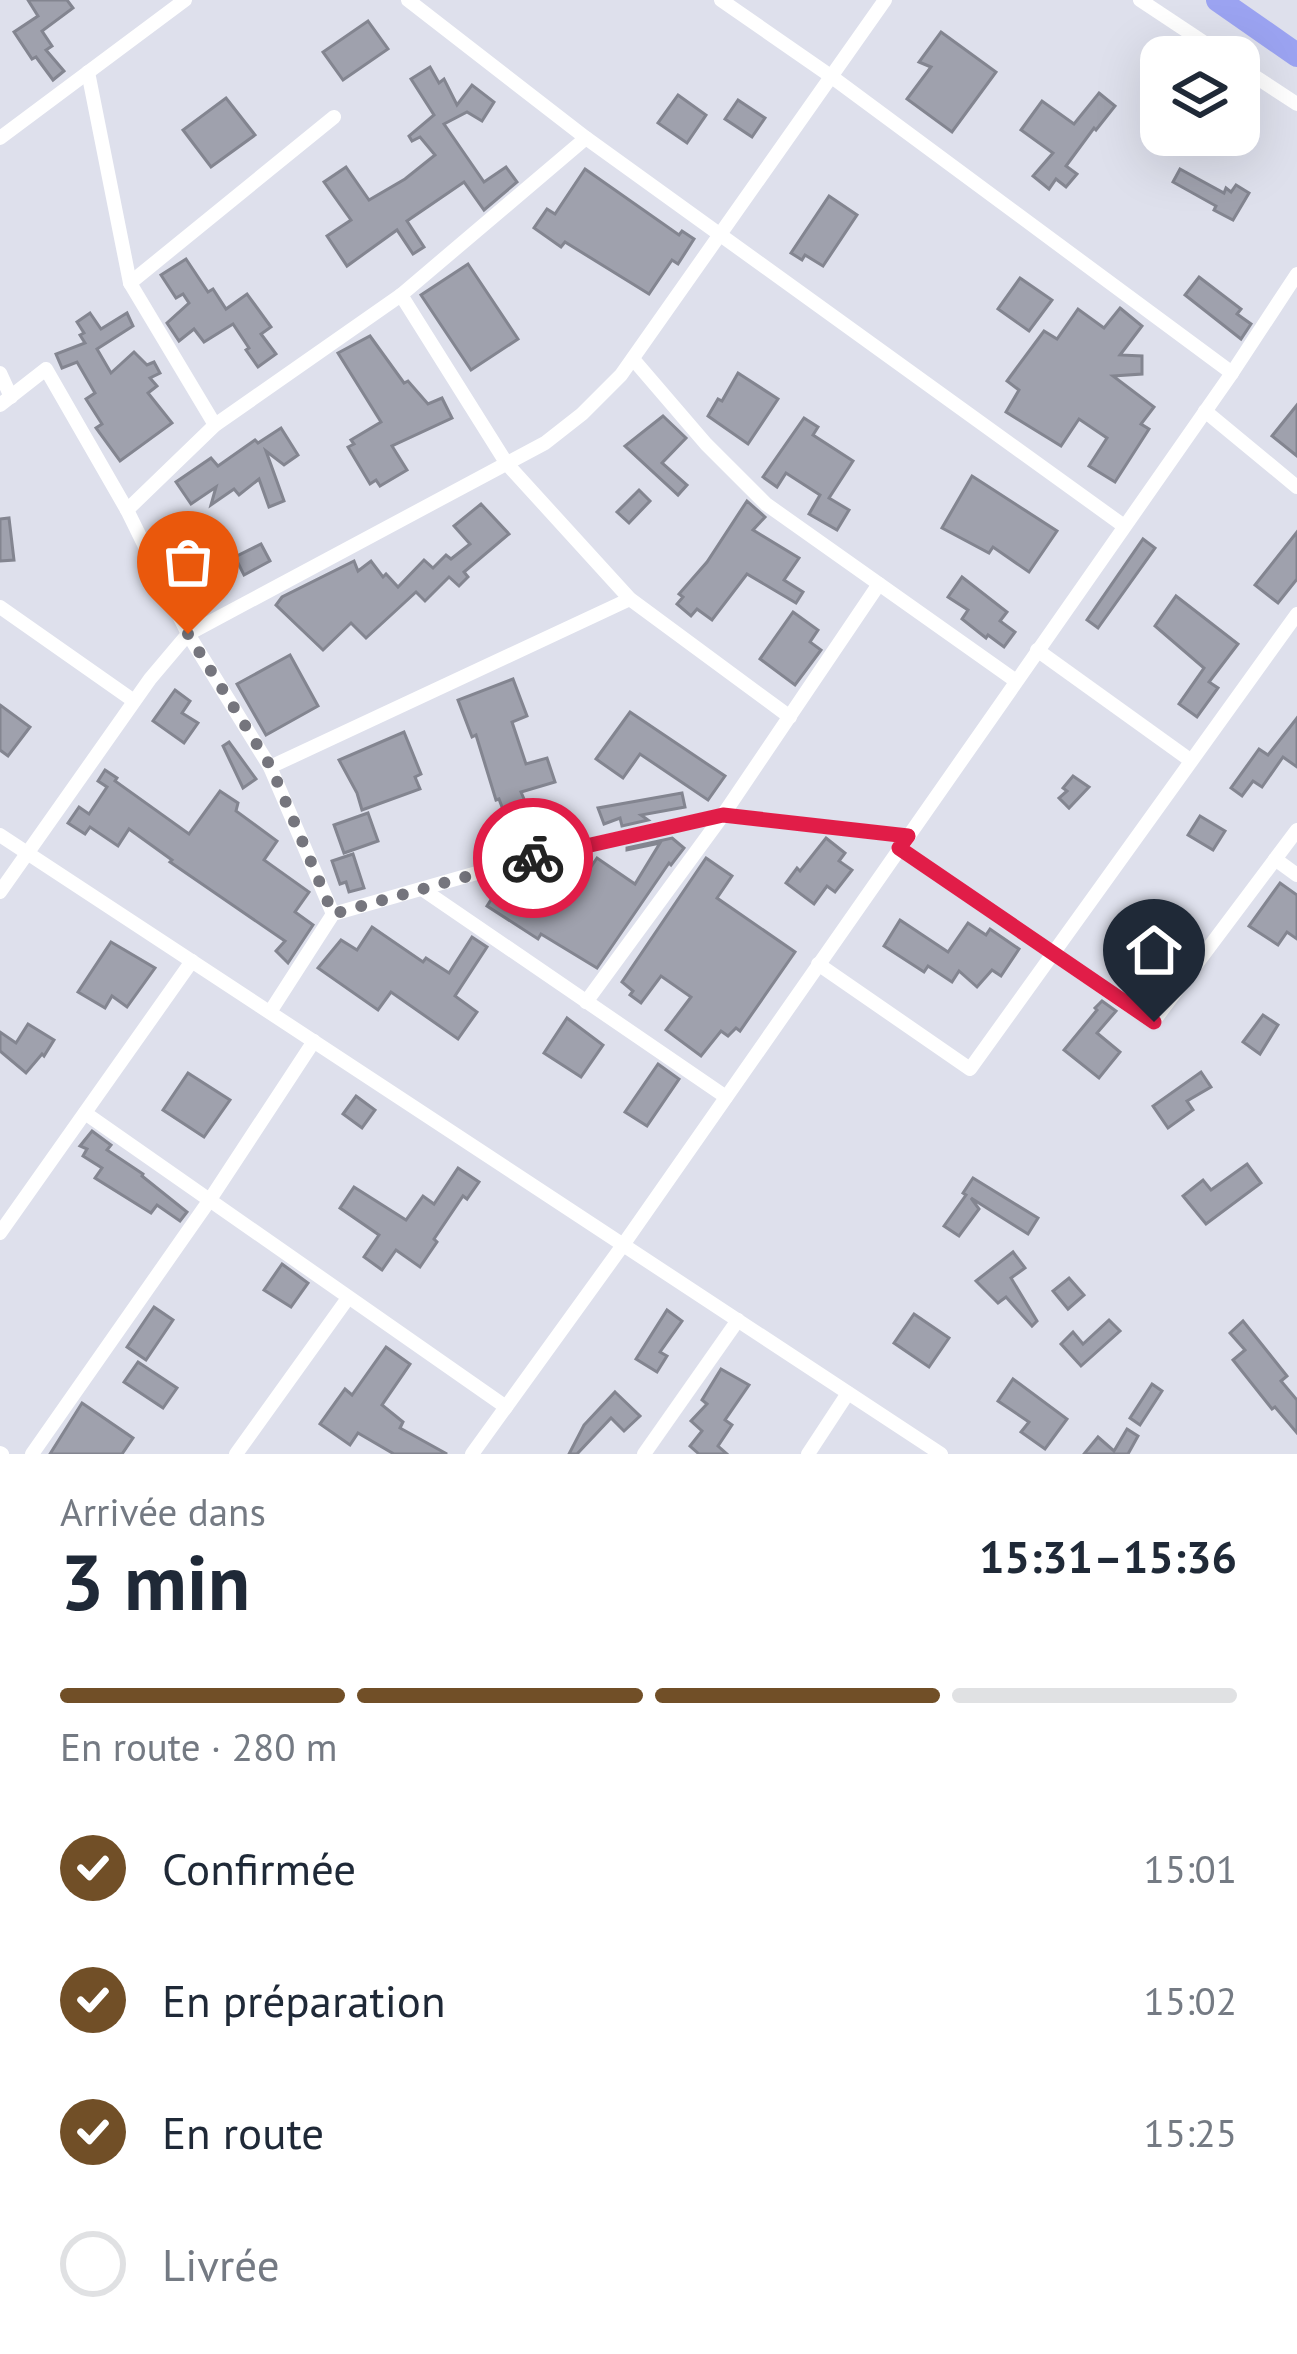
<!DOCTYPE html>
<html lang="fr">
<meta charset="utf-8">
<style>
:root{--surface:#fff;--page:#f2f2f3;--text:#1f2937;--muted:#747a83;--line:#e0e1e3;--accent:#714f27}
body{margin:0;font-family:"PT Sans",sans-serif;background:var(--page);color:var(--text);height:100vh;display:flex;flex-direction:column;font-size:45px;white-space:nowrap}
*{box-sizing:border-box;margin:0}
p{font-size:39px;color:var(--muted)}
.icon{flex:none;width:66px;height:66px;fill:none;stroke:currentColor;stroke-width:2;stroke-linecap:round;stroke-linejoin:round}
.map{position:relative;height:1454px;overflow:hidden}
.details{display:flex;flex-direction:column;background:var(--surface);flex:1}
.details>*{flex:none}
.buttons{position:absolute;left:1140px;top:36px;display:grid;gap:24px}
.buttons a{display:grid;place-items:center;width:120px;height:120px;border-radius:24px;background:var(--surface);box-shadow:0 12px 48px #0002;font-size:60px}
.pin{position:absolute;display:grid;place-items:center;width:102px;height:102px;color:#fff;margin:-123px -51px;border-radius:50% 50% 50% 0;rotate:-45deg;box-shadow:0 0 12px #0007}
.pin .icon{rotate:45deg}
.courier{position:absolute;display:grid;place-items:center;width:120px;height:120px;margin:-60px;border:9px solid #e11d48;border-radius:50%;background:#fff;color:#222;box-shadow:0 3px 15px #0007}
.overview em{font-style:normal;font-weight:800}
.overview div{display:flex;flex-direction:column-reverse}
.overview{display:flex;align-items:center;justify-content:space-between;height:204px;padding:0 60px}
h1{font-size:78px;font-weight:800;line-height:90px}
.bar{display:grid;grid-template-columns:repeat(4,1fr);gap:18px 12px;align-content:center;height:144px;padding:0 60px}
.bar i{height:15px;border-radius:9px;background:var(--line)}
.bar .selected{background:var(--accent)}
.bar p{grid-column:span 4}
ol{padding:0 60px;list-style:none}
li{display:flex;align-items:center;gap:36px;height:132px}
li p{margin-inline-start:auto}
li .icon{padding:12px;border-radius:50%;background:var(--accent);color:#fff;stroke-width:4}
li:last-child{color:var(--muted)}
li i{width:66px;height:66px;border:6px solid var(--line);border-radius:50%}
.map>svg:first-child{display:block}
.building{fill:#9fa1ad;stroke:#838590;stroke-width:3}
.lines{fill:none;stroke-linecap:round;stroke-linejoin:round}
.street{stroke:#fff;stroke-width:14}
.highway{stroke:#9ba3f1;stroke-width:24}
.done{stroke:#75757d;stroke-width:12;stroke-dasharray:0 21.6}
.route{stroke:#e11d48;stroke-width:15}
</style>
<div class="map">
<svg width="1297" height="1454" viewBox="0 0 1297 1454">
<rect width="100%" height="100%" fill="#dee0ec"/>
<g class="building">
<path d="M28,0H67L73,8L42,31L52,46L46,50L64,71L53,80L36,57L32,59L14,32L38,16Z"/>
<path d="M368,21L388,49L343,80L323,52Z"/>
<path d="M941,32L996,72L952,132L907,99L931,67L919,62Z"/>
<path d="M430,67L439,83L444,79L457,105L472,85L494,102L482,121L467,112L444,124L484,182L506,167L517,182L484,210L464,182L407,221L424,247L413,254L397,230L347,266L327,236L351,220L324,182L346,167L369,200L405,179L435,155L420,137L412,141L409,136L434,115L411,79Z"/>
<path d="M1099,93L1115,106L1096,130L1094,128L1066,166L1077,174L1066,187L1056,179L1049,189L1033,176L1053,153L1021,130L1042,101L1074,124Z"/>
<path d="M678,95L706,115L687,143L658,123Z"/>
<path d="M226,98L255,135L211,167L183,130Z"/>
<path d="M738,100L765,118L752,137L725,119Z"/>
<path d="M585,169L679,235L682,231L694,239L678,264L672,260L649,294L565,242L561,247L534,228L547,209L555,214Z"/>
<path d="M1180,169L1224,193L1226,188L1231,192L1236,185L1249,193L1233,220L1214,210L1216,206L1173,182Z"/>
<path d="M829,196L857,215L823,266L805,255L802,260L791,253Z"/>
<path d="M186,259L208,292L213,289L226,309L247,294L271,327L261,334L276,354L258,367L246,350L249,348L233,324L204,342L194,329L179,341L167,323L189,303L183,294L176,298L161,275Z"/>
<path d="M468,264L518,339L471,370L421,295Z"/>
<path d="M1199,277L1241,309L1237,314L1251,324L1241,339L1185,295Z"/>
<path d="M1020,278L1052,300L1029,331L998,309Z"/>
<path d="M1120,308L1142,326L1120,355L1142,356V374L1113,376L1154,407L1141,424L1149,429L1115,482L1089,466L1107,438L1079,419L1061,446L1006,412L1019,390L1007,381L1044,331L1057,339L1078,309L1104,328Z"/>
<path d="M90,313L101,329L127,313L133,326L97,349L111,373L134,352L147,365L154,362L160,373L150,378L157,386L148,393L172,423L120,461L96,428L102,424L86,399L95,393L77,362L62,368L56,354L85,343L80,335L84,333L77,322Z"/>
<path d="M370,336L404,383L408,381L428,404L442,398L452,418L392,446L407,470L380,486L376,480L370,484L348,447L354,444L351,440L381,422L338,353Z"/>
<path d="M738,373L778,399L748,444L708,416L718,399L722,401Z"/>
<path d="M1297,405V456L1272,436Z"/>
<path d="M663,416L686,438L662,463L687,485L678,495L625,446Z"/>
<path d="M804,418L818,427L813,435L853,461L829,498L849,510L837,530L809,514L820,495L786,473L777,487L763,477Z"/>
<path d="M281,428L298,455L284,465L266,451L284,501L269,507L259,479L239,495L234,489L211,505L216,487L191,504L176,482L211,458L218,466L255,440L258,443Z"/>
<path d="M972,476L1057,531L1029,572L993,547L989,553L942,528Z"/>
<path d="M639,490L650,501L629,523L617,512Z"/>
<path d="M747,501L765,517L753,530L799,558L784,580L803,592L796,603L747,574L712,620L697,609L691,616L677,604L683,597L679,594L707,562Z"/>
<path d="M481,504L509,534L464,572L468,577L459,586L449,577L425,601L416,592L366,638L351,623L323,650L276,605L282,597L354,561L358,571L371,561L383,577L386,574L398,587L424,560L433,568L446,555L451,559L470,544L454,526Z"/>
<path d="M9,518L14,560L0,561V519Z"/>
<path d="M1297,532V579L1278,603L1255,585Z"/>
<path d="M1143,539L1155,548L1098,628L1087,620Z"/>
<path d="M261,544L270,561L244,575L235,557Z"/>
<path d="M962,577L1007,612L1000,621L1015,632L1004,647L988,635L986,638L962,619L968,610L948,597Z"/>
<path d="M1176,596L1238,644L1209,682L1218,688L1197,717L1179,704L1204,668L1155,626Z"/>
<path d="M793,612L818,630L810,642L821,650L795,685L760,659Z"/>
<path d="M290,655L318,706L266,735L237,684Z"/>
<path d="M513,679L527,716L512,722L526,764L547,758L555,782L521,792L539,834L515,842L499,799L496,800L476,735L472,737L458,700Z"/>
<path d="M175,690L190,701L182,713L198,723L184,743L153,721Z"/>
<path d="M0,705L30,727L8,756L0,750Z"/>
<path d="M630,712L725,776L708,800L640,754L623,778L596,759Z"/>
<path d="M1297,718V767L1283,757L1262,787L1253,781L1242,796L1231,788L1259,749L1268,755Z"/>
<path d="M404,732L421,774L415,777L420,789L362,810L357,793L339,760Z"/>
<path d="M229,742L256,779L243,788L223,746Z"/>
<path d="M105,770L117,778L115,781L189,834L220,791L238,803L236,811L277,841L264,860L309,892L295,912L313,925L288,963L276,951L285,941L170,862L172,860L129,829L118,846L90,827L85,834L68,823L79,807L89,814L107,787L98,781Z"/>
<path d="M1073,776L1089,787L1069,808L1059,798L1067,791L1063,788Z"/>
<path d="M682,793L685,807L641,815L648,820L622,826L620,818L604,824L598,808Z"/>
<path d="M368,813L378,841L344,853L334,825Z"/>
<path d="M1200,816L1225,831L1213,850L1188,835Z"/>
<path d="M672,838L684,848L671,865L669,863L597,968L541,934L538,939L487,906L501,884L519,895L529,879L538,884L549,866L561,873L560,863L579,859L582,880L597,858L635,884L660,843L627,850V848Z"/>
<path d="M826,838L845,853L839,861L852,870L835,892L827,886L814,904L786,883L797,868L800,871Z"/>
<path d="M353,854L364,888L349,892L346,882L340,884L332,861Z"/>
<path d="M706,858L732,876L717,898L795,952L740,1031L736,1028L728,1036L721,1031L701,1056L666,1030L691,997L661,976L641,1003L630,995L633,991L622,982Z"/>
<path d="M1280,883L1297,895V939L1287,932L1278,945L1249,926Z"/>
<path d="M900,920L948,952L968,923L986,935L990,929L1019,949L1001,976L992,970L977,987L959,971L952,982L928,966L924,972L884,946Z"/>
<path d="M372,927L423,962L426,958L449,973L472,937L487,947L455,996L477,1012L458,1039L391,992L378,1010L318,968L341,940L357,950Z"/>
<path d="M111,942L155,968L127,1007L112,996L105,1008L78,992Z"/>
<path d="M1102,1001L1116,1011L1097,1033L1120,1052L1099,1078L1064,1050L1097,1010L1095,1008Z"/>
<path d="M1263,1015L1278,1025L1260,1054L1243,1042Z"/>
<path d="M567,1018L603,1045L581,1077L544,1053Z"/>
<path d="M28,1024L54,1040L44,1056L42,1054L26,1073L0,1051V1032L16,1043Z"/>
<path d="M658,1064L679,1079L647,1126L625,1112Z"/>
<path d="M1201,1072L1211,1087L1187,1101L1193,1110L1168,1128L1153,1106Z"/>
<path d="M188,1073L230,1100L204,1137L163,1110Z"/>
<path d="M356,1096L375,1110L362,1128L343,1114Z"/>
<path d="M92,1131L111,1145L107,1150L143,1174L142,1176L187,1212L180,1221L157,1205L151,1213L95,1178L102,1168L83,1156L87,1149L80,1146Z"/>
<path d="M1247,1164L1261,1183L1206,1224L1183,1196L1203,1180L1211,1190Z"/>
<path d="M458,1168L479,1182L467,1199L463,1196L434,1239L437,1242L420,1267L396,1250L382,1270L364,1257L379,1235L340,1208L354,1187L406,1220L423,1196L434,1204Z"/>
<path d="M973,1178L1038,1218L1028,1234L971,1198L979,1209L959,1236L944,1226L966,1195L963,1193Z"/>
<path d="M1013,1252L1025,1268L1011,1278L1037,1321L1032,1326L1006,1297L998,1303L976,1281Z"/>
<path d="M282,1264L308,1283L291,1307L264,1290Z"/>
<path d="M1069,1278L1084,1295L1068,1309L1053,1291Z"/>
<path d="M154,1307L173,1320L146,1360L127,1347Z"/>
<path d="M667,1310L682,1321L660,1352L667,1356L657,1372L636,1359Z"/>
<path d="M914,1314L949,1338L929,1367L894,1343Z"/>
<path d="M1109,1320L1120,1331L1081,1366L1061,1344L1073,1332L1083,1344Z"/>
<path d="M1243,1321L1287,1376L1281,1381L1297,1400V1433L1275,1407L1272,1409L1233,1360L1245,1350L1230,1333Z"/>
<path d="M386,1347L410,1364L382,1405L403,1422L400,1428L447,1454H394L358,1433L350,1445L320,1424L345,1389L352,1395Z"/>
<path d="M138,1362L177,1388L163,1408L124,1382Z"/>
<path d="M721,1369L749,1385L725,1420L732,1425L718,1446L727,1454H699L690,1446L702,1431L691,1421L707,1404L702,1400Z"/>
<path d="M1013,1379L1067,1419L1045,1449L1021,1432L1029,1422L998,1401Z"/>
<path d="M1152,1384L1162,1391L1140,1425L1130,1418Z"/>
<path d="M615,1392L640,1416L624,1431L611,1418L577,1454H569L584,1425Z"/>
<path d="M82,1403L133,1438L122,1454H50Z"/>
<path d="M1127,1429L1138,1436L1128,1454H1084L1098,1437L1114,1451Z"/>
</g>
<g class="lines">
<g class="street">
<path d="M408,0L586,138L1124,526"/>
<path d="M721,0L832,77L1232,373"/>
<path d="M1140,0L1226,57"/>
<path d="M1239,66L1297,104"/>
<path d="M88,72L130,283L215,425"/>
<path d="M0,138L185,0"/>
<path d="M130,283L334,117"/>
<path d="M401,295L507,464L630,599L790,717"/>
<path d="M633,359L706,444L766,504L1016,681"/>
<path d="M0,373L11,397"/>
<path d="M0,405L46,369L127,510L188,634L270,767L333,914"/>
<path d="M1205,411L1297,487"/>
<path d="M127,510L215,425L401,295L586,138"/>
<path d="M0,607L134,701"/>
<path d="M1037,650L1190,760"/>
<path d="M270,767L630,599"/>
<path d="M0,835L941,1454"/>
<path d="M899,848L1153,1022L1297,830"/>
<path d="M1275,859L1297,875"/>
<path d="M422,889L726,1097"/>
<path d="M0,892L150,679L188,634L545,443L582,414L621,375L885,0"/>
<path d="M818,964L970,1069L1297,614"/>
<path d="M586,1002L723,815L879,584"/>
<path d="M270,1012L333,914L522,860L723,815L908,836"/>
<path d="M85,1113L506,1407"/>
<path d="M0,1233L192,961"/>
<path d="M0,1453L2,1454"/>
<path d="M32,1454L209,1201L314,1041"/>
<path d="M236,1454L348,1298"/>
<path d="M472,1454L623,1245L1232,373L1297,274"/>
<path d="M644,1454L738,1320"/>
<path d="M808,1454L848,1393"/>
</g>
<path class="highway" d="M1218,0L1297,55"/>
</g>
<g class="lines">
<path class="done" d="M188,634L271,767L333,914L533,858"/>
<path class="route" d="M533,858L723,815L908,836L899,848L1154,1022"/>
</g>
</svg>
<div class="buttons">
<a><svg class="icon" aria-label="layers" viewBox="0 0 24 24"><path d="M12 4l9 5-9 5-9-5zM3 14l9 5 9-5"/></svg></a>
</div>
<div class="pin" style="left:188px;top:634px;background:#ea580c"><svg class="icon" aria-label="bag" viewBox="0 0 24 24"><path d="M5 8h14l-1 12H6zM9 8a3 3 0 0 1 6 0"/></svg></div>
<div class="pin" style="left:1154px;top:1022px;background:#1f2937"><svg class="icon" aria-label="home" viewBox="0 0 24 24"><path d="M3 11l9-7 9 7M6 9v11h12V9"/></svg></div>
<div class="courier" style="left:533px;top:858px"><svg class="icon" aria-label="bike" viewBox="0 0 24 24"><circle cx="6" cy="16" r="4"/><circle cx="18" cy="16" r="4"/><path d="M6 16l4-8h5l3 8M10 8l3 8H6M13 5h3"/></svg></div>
</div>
<section class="details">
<div class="overview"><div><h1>3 min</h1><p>Arrivée dans</p></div><em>15:31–15:36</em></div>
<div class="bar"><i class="selected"></i><i class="selected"></i><i class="selected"></i><i></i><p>En route · 280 m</p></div>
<ol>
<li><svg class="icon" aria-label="check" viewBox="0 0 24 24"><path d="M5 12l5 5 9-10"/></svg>Confirmée<p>15:01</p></li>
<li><svg class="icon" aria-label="check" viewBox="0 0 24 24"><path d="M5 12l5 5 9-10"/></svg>En préparation<p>15:02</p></li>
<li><svg class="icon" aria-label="check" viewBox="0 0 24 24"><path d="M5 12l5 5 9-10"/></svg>En route<p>15:25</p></li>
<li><i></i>Livrée</li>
</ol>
</section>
